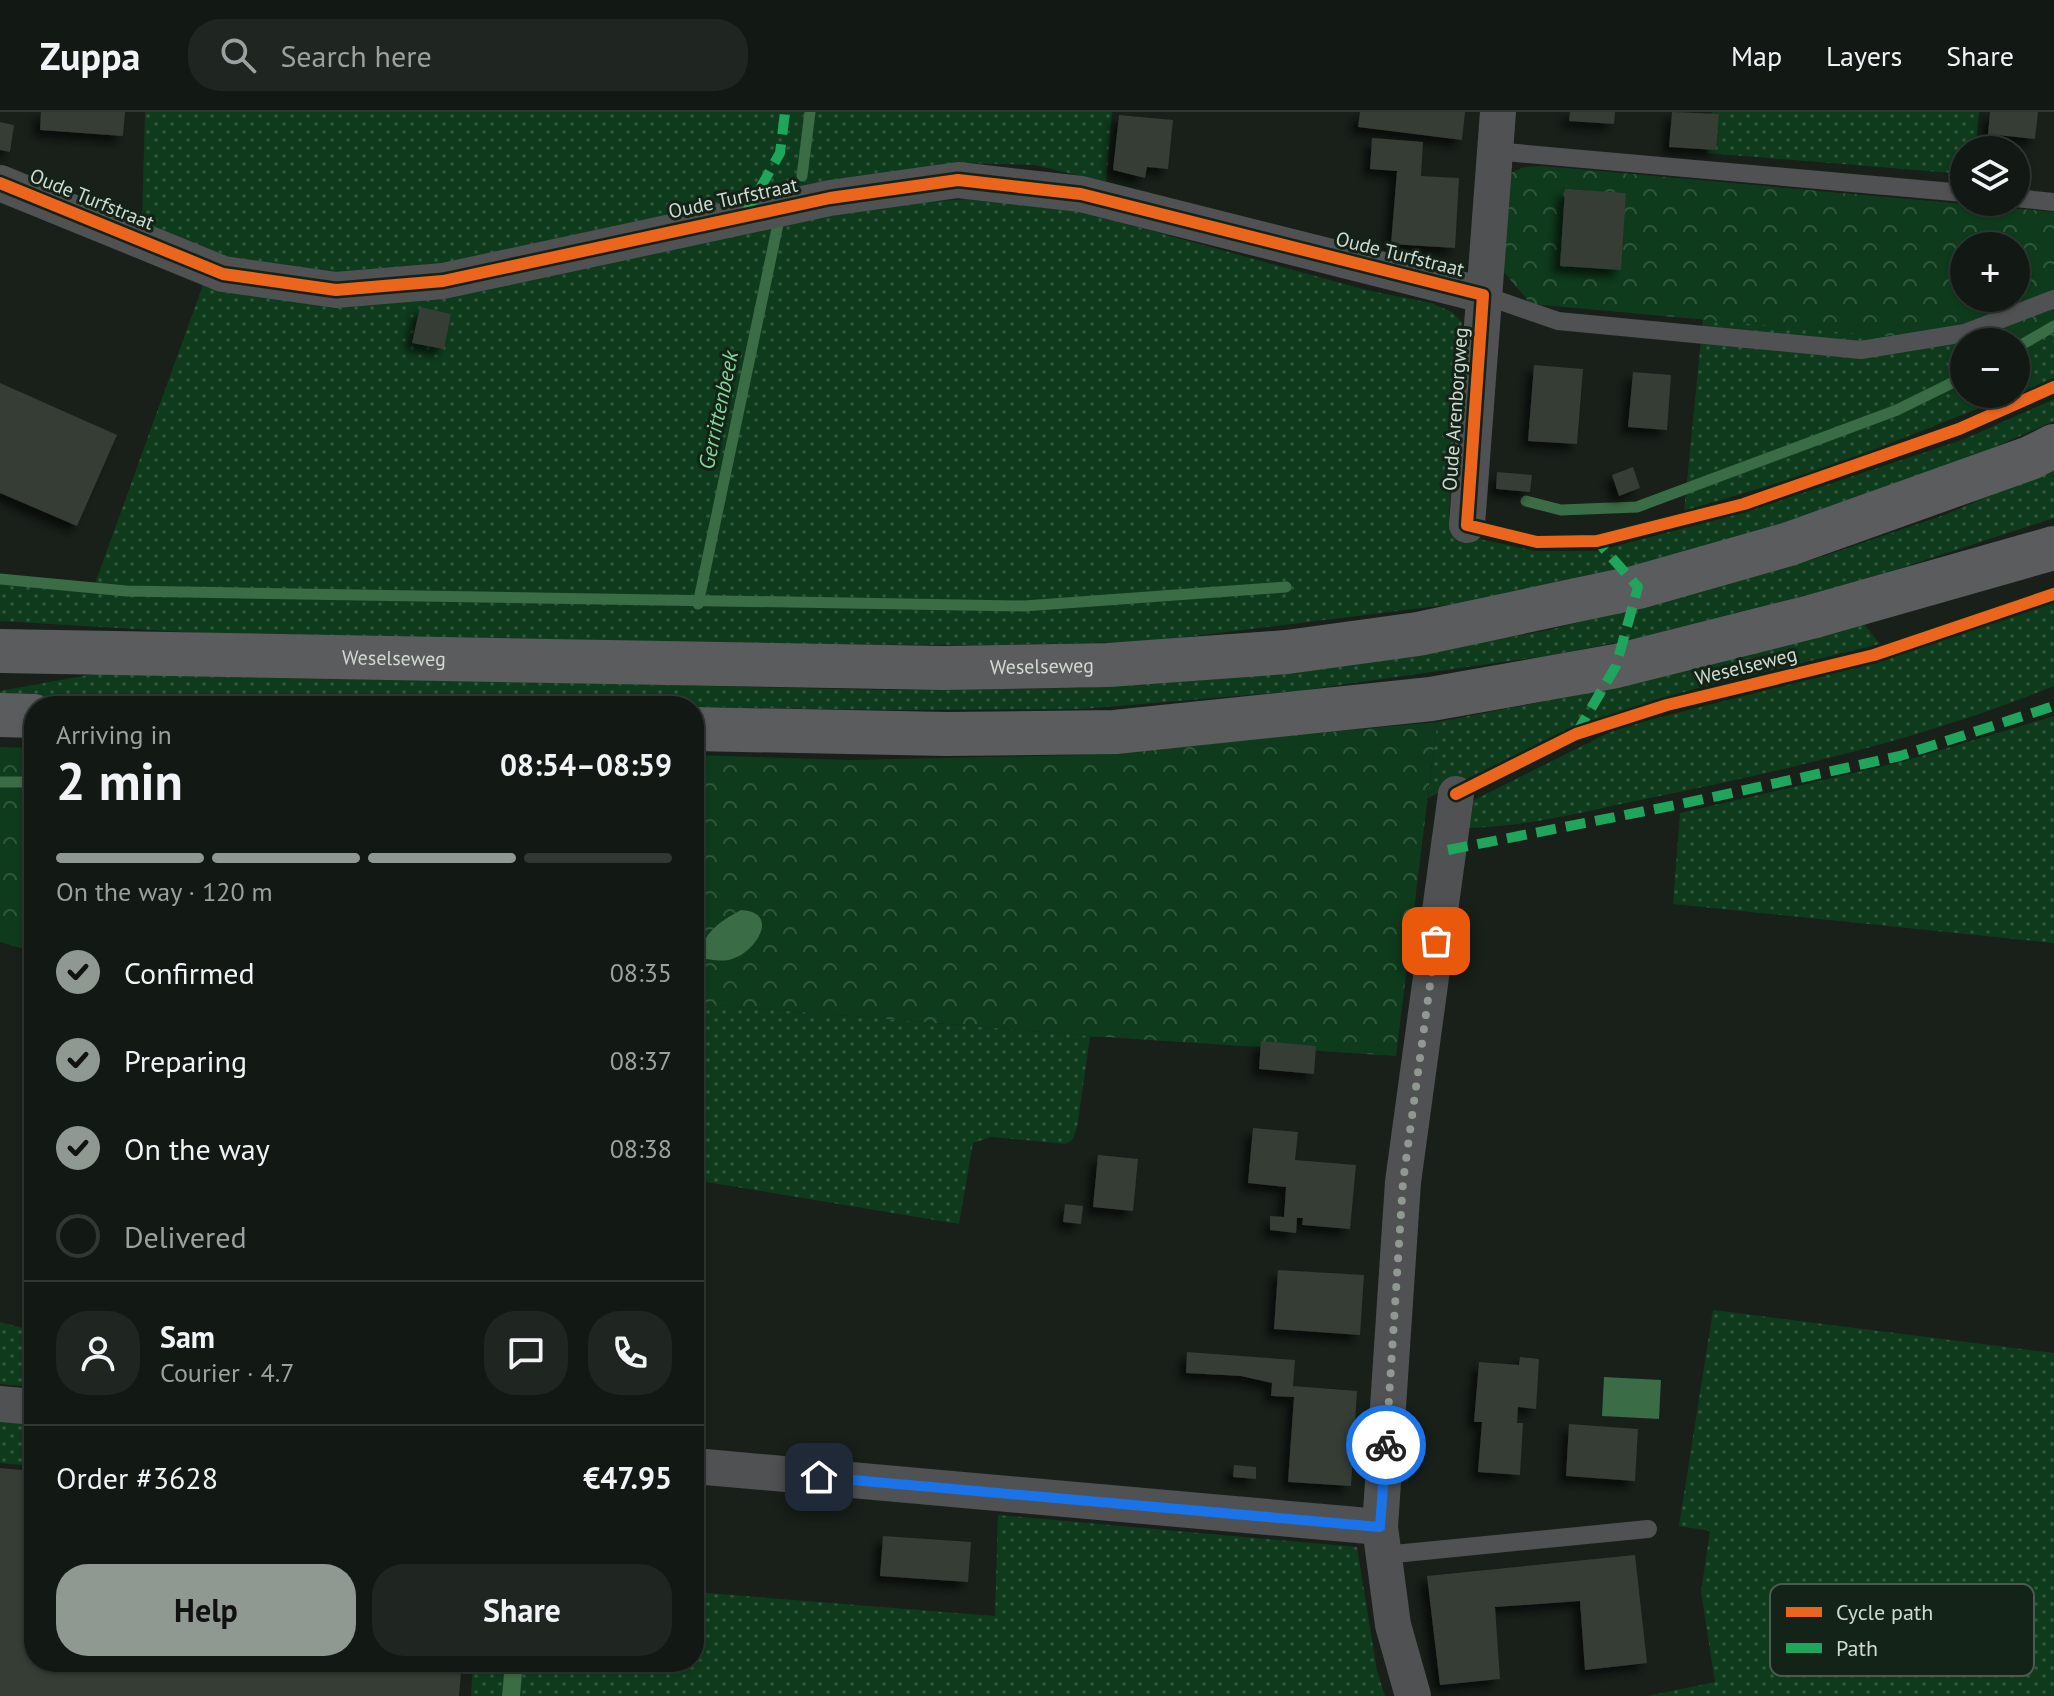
<!DOCTYPE html>
<meta charset="utf-8">
<style>
:root{--surface:#121813;--page:#1f2521;--text:#f1f3f6;--muted:#9ca0a0;--line:#313733;--accent:#909991}
body{margin:0;font-family:"PT Sans",sans-serif;background:var(--page);color:var(--text);height:100vh;display:flex;flex-direction:column;font-size:30px;white-space:nowrap}
*{box-sizing:border-box;margin:0}
p{font-size:26px;color:var(--muted)}
.icon{flex:none;width:44px;height:44px;fill:none;stroke:currentColor;stroke-width:2;stroke-linecap:round;stroke-linejoin:round}
.map{position:relative;flex:1;overflow:hidden}
.side{position:absolute;left:24px;top:584px;width:680px;height:976px;display:flex;flex-direction:column;background:var(--surface);border-radius:32px;box-shadow:0 2px 6px #0004,0 0 0 2px var(--line)}
.side>*{flex:none}
.controls{position:absolute;left:1950px;top:24px;display:grid;gap:16px}
.controls a{display:grid;place-items:center;width:80px;height:80px;border-radius:50%;background:var(--surface);box-shadow:0 2px 6px #0004,0 0 0 2px var(--line);font-size:40px}
.pin{position:absolute;display:grid;place-items:center;width:68px;height:68px;color:#fff;margin:-34px;border-radius:16px;box-shadow:0 4px 12px #0006}
.courier{position:absolute;display:grid;place-items:center;width:80px;height:80px;margin:-40px;border:6px solid #1a73e8;border-radius:50%;background:#fff;color:#222;box-shadow:0 2px 10px #0007}
.head em{font-style:normal;font-weight:700}
.head div{display:flex;flex-direction:column-reverse}
.head{display:flex;align-items:center;justify-content:space-between;height:136px;padding:0 32px}
h1{font-size:52px;font-weight:700;line-height:60px}
.bar{display:grid;grid-template-columns:repeat(4,1fr);gap:12px 8px;align-content:center;height:96px;padding:0 32px}
.bar i{height:10px;border-radius:6px;background:var(--line)}
.bar .on{background:var(--accent)}
.bar p{grid-column:span 4}
.line{display:flex;align-items:center;gap:20px;padding:0 32px;border-top:2px solid var(--line)}
.line div{flex:1}
.round{display:grid;place-items:center;flex:none;width:84px;height:84px;border-radius:32px;background:var(--page)}
ol{padding:0 32px;list-style:none}
li{display:flex;align-items:center;gap:24px;height:88px}
li p{margin-inline-start:auto}
li .icon{padding:8px;border-radius:50%;background:var(--accent);color:#111;stroke-width:4}
li:last-child{color:var(--muted)}
li i{width:44px;height:44px;border:4px solid var(--line);border-radius:50%}
.primary-button{display:flex;gap:16px;margin-top:auto;padding:16px 32px}
.primary-button a{flex:1;height:92px;border-radius:32px;background:var(--accent);color:#111;font-size:32px;font-weight:700;line-height:92px;text-align:center}
.primary-button a+a{background:var(--page);color:var(--text)}
header{display:flex;align-items:center;gap:48px;box-sizing:border-box;height:112px;padding:0 40px;background:var(--surface);border-bottom:2px solid var(--line)}
header strong{font-size:38px}
nav{display:flex;gap:44px;margin-inline-start:auto;font-size:28px}
.search{width:560px;height:72px;background:var(--page);display:flex;align-items:center;gap:20px;box-sizing:border-box;padding:0 28px;border-radius:32px;color:var(--muted);font-size:30px}
.map>svg:first-child{display:block}
.grass{fill:url(#grass-dots)}
.forest{fill:url(#forest-crowns);fill-rule:evenodd}
.water{fill:#3a6c45}
.lines{fill:none;stroke-linecap:round;stroke-linejoin:round}
.stream{stroke:#3a6c45;stroke-width:11}
.building{fill:#353c36;filter:url(#shadow)}
.lane{stroke:#505153;stroke-width:18}
.street{stroke:#505153;stroke-width:36}
.secondary{stroke:#5b5c5e;stroke-width:44}
.quiet{stroke:#20a55d;stroke-width:10;stroke-dasharray:20 10;stroke-linecap:butt}
.cycleway-casing{stroke:#142317;stroke-width:17}
.cycleway{stroke:#eb651d;stroke-width:12}
.done{stroke:#909991;stroke-width:8;stroke-dasharray:0 14.4}
.route{stroke:#1a73e8;stroke-width:10}
.labels{text-anchor:middle;stroke-width:6;stroke-linejoin:round;paint-order:stroke}
.street-label{font-size:20px;fill:#d0dad1;stroke:#142317}
.water-label{font-size:22px;font-style:italic;fill:#86d597;stroke:#142317}
.key{fill:#142317;stroke:#4c5a4f;stroke-width:2}
.key-label{font-size:22px;fill:#d0dad1}
</style>
<header>
<strong>Zuppa</strong>
<div class="search"><svg class="icon" aria-label="search" viewBox="0 0 24 24"><circle cx="10" cy="10" r="6"/><path d="M15 15l6 6"/></svg>Search here</div>
<nav><a>Map</a><a>Layers</a><a>Share</a></nav>
</header>
<div class="map">
<svg width="2054" height="1584" viewBox="0 0 2054 1584">
<defs>
<pattern id="grass-dots" width="8" height="8" patternUnits="userSpaceOnUse" patternTransform="scale(2)"><rect width="8" height="8" fill="#0e3b1c"/><path d="M2 2h.1M6 6h.1" fill="none" stroke="#30573c" stroke-width="1.8" stroke-linecap="round"/></pattern>
<pattern id="forest-crowns" width="20" height="18" patternUnits="userSpaceOnUse" patternTransform="scale(2)"><rect width="20" height="18" fill="#0e3b1c"/><path d="M2 6a3 3 0 1 1 6 0M12 15a3 3 0 1 1 6 0" fill="none" stroke="#30573c"/></pattern>
<filter id="shadow"><feDropShadow dx="-7" dy="7" stdDeviation="4" flood-color="#0009"/></filter>
</defs>
<rect width="100%" height="100%" fill="#182019"/>
<g class="grass">
<path d="M145,0H806L805,9L807,0H1112L1106,70L1035,53L964,51L473,152L324,162L216,144L142,111Z"/>
<path d="M1712,0H1979L1976,38H1964V62L1707,41Z"/>
<path d="M985,86L1047,91L1098,104L1366,178L1431,191L1452,200L1462,210L1449,404L1461,423L1535,439H1597L1745,400L1962,328L2054,287V309L1968,347L1752,422L1618,460L1495,487L1153,529L1002,533L680,532L218,522L0,509V472L93,477L204,170L259,184L889,92Z"/>
<path d="M1703,207L1964,231V282H2016V236L2037,238L2054,228V267L1827,356L1684,399Z"/>
<path d="M2054,356V406L1818,483L1688,516L1553,543L1297,579L1083,597L892,598L0,584V579L99,561L892,578L1082,576L1293,557L1421,541L1549,518L1684,483L1818,446L1947,402Z"/>
<path d="M2054,489V574C1924,627 1782,659 1645,687C1586,699 1527,715 1466,716L1470,690L1610,620L1646,609L1877,550Z"/>
<path d="M1864,512L1880,532L1694,577L1570,616L1428,686L1437,610L1567,585Z"/>
<path d="M2054,604V831L1673,792L1680,701L1901,650Z"/>
<path d="M694,891L1105,925H1090L1077,1016L1072,1028L1066,1032L991,1025L973,1031L959,1112L694,1068Z"/>
<path d="M1713,1198L2054,1241V1584H1647L1715,1570L1701,1480L1710,1419L1679,1414Z"/>
<path d="M0,1210L34,1219V1275L0,1272Z"/>
<path d="M0,1300L34,1303V1354L0,1351Z"/>
<path d="M998,1403L1357,1435L1377,1559L1385,1584H471L473,1550H694V1480L995,1504Z"/>
</g>
<g class="forest">
<path d="M1543,54L2054,100V228L2037,238L2016,236V230L1964,231L1531,192L1503,159L1511,61L1524,55ZM1964,134H2016V186H1964Z"/>
<path d="M1437,610L1396,944L1105,925L694,891V643L850,648L1080,643ZM741,798C755,799 758,802 762,815L706,825L728,805Z"/>
<path d="M0,635L34,636V840L0,830Z"/>
</g>
<g class="water">
<path d="M741,798C781,800 756,840 732,847C724,850 714,848 706,847L701,836C708,817 724,807 741,798Z"/>
<path d="M1604,1265L1661,1268L1659,1307L1602,1304Z"/>
<path d="M505,1550H523L520,1584H502Z"/>
</g>
<g class="lines">
<g class="stream">
<path d="M802,64L810,0"/>
<path d="M2016,236L2054,214"/>
<path d="M1526,389L1561,398L1637,395L1897,298L1964,265"/>
<path d="M0,467L126,479L1024,494L1286,475"/>
<path d="M698,492L778,112"/>
<path d="M0,670H34"/>
</g>
</g>
<g class="building">
<path d="M41,0H125L123,24L40,18Z"/>
<path d="M1360,0H1465L1462,28L1358,15Z"/>
<path d="M1570,0H1615L1614,12L1569,9Z"/>
<path d="M1672,0L1719,2L1716,38L1669,35Z"/>
<path d="M1990,0H2038L2035,27L1988,22Z"/>
<path d="M1119,3L1173,8L1168,57L1147,55L1145,66L1113,58Z"/>
<path d="M0,10L14,13L10,40L0,38Z"/>
<path d="M1372,26L1423,30L1421,64L1459,66L1455,136L1391,132L1397,59L1370,57Z"/>
<path d="M1565,77L1626,81L1621,158L1560,154Z"/>
<path d="M420,195L451,202L444,237L412,231Z"/>
<path d="M1534,253L1583,257L1577,332L1528,329Z"/>
<path d="M1633,260L1671,263L1667,318L1628,315Z"/>
<path d="M0,271L117,323L77,414L0,381Z"/>
<path d="M1633,355L1640,376L1619,384L1612,363Z"/>
<path d="M1497,360L1532,363L1530,380L1496,377Z"/>
<path d="M1261,929L1316,934L1314,962L1259,957Z"/>
<path d="M1253,1016L1298,1020L1295,1048L1356,1053L1350,1117L1302,1113L1303,1106H1297L1296,1121L1270,1118V1104L1284,1105L1286,1075L1248,1071Z"/>
<path d="M1098,1043L1138,1047L1133,1099L1093,1095Z"/>
<path d="M1065,1092L1083,1094L1081,1112L1063,1110Z"/>
<path d="M1278,1158L1364,1163L1360,1223L1274,1217Z"/>
<path d="M1187,1240L1295,1248L1293,1274L1357,1279L1351,1374L1288,1370L1294,1285L1271,1284L1272,1271L1241,1264L1186,1261Z"/>
<path d="M1520,1245L1539,1247L1536,1297L1518,1295L1517,1311H1523L1520,1363L1478,1360L1482,1310H1474L1479,1250L1519,1253Z"/>
<path d="M1569,1312L1638,1317L1635,1369L1566,1364Z"/>
<path d="M1234,1353L1256,1355V1367L1233,1365Z"/>
<path d="M0,1356L34,1359V1550H462L459,1584H0Z"/>
<path d="M883,1424L971,1430L968,1470L880,1464Z"/>
<path d="M1635,1443L1647,1551L1585,1558L1580,1489L1495,1495L1500,1567L1440,1573L1427,1464Z"/>
</g>
<g class="lines">
<g class="lane">
<path d="M1494,39L1964,81"/>
<path d="M2016,86L2054,90"/>
<path d="M1483,183L1558,209L1861,238L1965,221L2054,187"/>
<path d="M1384,1443L1648,1417"/>
</g>
<g class="street">
<path d="M0,71L223,162L336,178L443,169L830,86L958,68L1081,82L1483,183"/>
<path d="M1467,413L1498,0"/>
<path d="M0,1292L34,1295"/>
<path d="M694,1354L1380,1415"/>
<path d="M1413,1584L1393,1513L1380,1415L1403,1070L1456,682"/>
</g>
<g class="secondary">
<path id="s1" d="M0,539L943,556L1108,553L1287,540L1418,522L1638,475L1789,432L2030,346L2054,334"/>
<path d="M0,603L34,604"/>
<path d="M694,617L947,622L1115,620L1431,587L1616,554L1811,505L2054,436"/>
</g>
<g class="quiet">
<path d="M745,103L780,41L785,0"/>
<path d="M1576,622L1616,554L1638,475L1597,429"/>
<path d="M1448,738L1681,692L1900,644L2054,594"/>
</g>
<g class="cycleway-casing">
<g id="cycleway">
<path d="M0,71L223,162L336,178L443,169L830,86L958,68L1081,82L1483,183L1467,413L1537,430L1597,429L1744,392L1959,317L2054,275"/>
<path d="M1456,682L1576,622L1667,593L1874,543L2054,482"/>
</g>
</g>
<use href="#cycleway" class="cycleway"/>
</g>
<g class="lines">
<path class="done" d="M1386,1333L1403,1070L1436,829"/>
<path class="route" d="M819,1365L1380,1415L1386,1333"/>
</g>
<g class="labels">
<g class="street-label">
<text transform="translate(733 86) rotate(-12)" y="7">Oude Turfstraat</text>
<text transform="translate(92 87) rotate(22)" y="7">Oude Turfstraat</text>
<text transform="translate(1400 142) rotate(14)" y="7">Oude Turfstraat</text>
<text transform="translate(1455 297) rotate(-86)" y="7">Oude Arenborgweg</text>
<text dy="7" stroke="none"><textPath href="#s1" startOffset="394">Weselseweg</textPath></text>
<text dy="7" stroke="none"><textPath href="#s1" startOffset="1042">Weselseweg</textPath></text>
<text transform="translate(1746 554) rotate(-14)" y="7">Weselseweg</text>
</g>
<g class="water-label">
<text transform="translate(718 298) rotate(-78)" y="8">Gerrittenbeek</text>
</g>
</g>
<rect x="1770" y="1472" width="264" height="92" rx="12" class="key"/>
<rect x="1786" y="1495" width="36" height="10" fill="#eb651d"/>
<rect x="1786" y="1531" width="36" height="10" fill="#20a55d"/>
<g class="key-label">
<text x="1836" y="1508">Cycle path</text>
<text x="1836" y="1544">Path</text>
</g>
</svg>
<div class="controls">
<a><svg class="icon" aria-label="layers" viewBox="0 0 24 24"><path d="M12 4l9 5-9 5-9-5zM3 14l9 5 9-5"/></svg></a>
<a>+</a>
<a>−</a>
</div>
<div class="pin" style="left:1436px;top:829px;background:#ea580c"><svg class="icon" aria-label="bag" viewBox="0 0 24 24"><path d="M5 8h14l-1 12H6zM9 8a3 3 0 0 1 6 0"/></svg></div>
<div class="pin" style="left:819px;top:1365px;background:#1f2937"><svg class="icon" aria-label="home" viewBox="0 0 24 24"><path d="M3 11l9-7 9 7M6 9v11h12V9"/></svg></div>
<div class="courier" style="left:1386px;top:1333px"><svg class="icon" aria-label="bike" viewBox="0 0 24 24"><circle cx="6" cy="16" r="4"/><circle cx="18" cy="16" r="4"/><path d="M6 16l4-8h5l3 8M10 8l3 8H6M13 5h3"/></svg></div>
<section class="side">
<div class="head"><div><h1>2 min</h1><p>Arriving in</p></div><em>08:54–08:59</em></div>
<div class="bar"><i class="on"></i><i class="on"></i><i class="on"></i><i></i><p>On the way · 120 m</p></div>
<ol>
<li><svg class="icon" aria-label="check" viewBox="0 0 24 24"><path d="M5 12l5 5 9-10"/></svg>Confirmed<p>08:35</p></li>
<li><svg class="icon" aria-label="check" viewBox="0 0 24 24"><path d="M5 12l5 5 9-10"/></svg>Preparing<p>08:37</p></li>
<li><svg class="icon" aria-label="check" viewBox="0 0 24 24"><path d="M5 12l5 5 9-10"/></svg>On the way<p>08:38</p></li>
<li><i></i>Delivered</li>
</ol>
<div class="line" style="height:144px"><a class="round"><svg class="icon" aria-label="person" viewBox="0 0 24 24"><circle cx="12" cy="8" r="4"/><path d="M4 21q1-7 8-7t8 7"/></svg></a><div><b>Sam</b><p>Courier · 4.7</p></div><a class="round"><svg class="icon" aria-label="chat" viewBox="0 0 24 24"><path d="M4 5h16v11H9l-5 4z"/></svg></a><a class="round"><svg class="icon" aria-label="phone" viewBox="0 0 24 24"><path d="M5 4h4l2 5-3 2q2 4 5 5l2-3 5 2v4C11 20 4 13 5 4z"/></svg></a></div>
<div class="line" style="height:104px"><div>Order #3628</div><b>€47.95</b></div>
<div class="primary-button"><a>Help</a><a>Share</a></div>
</section>
</div>
